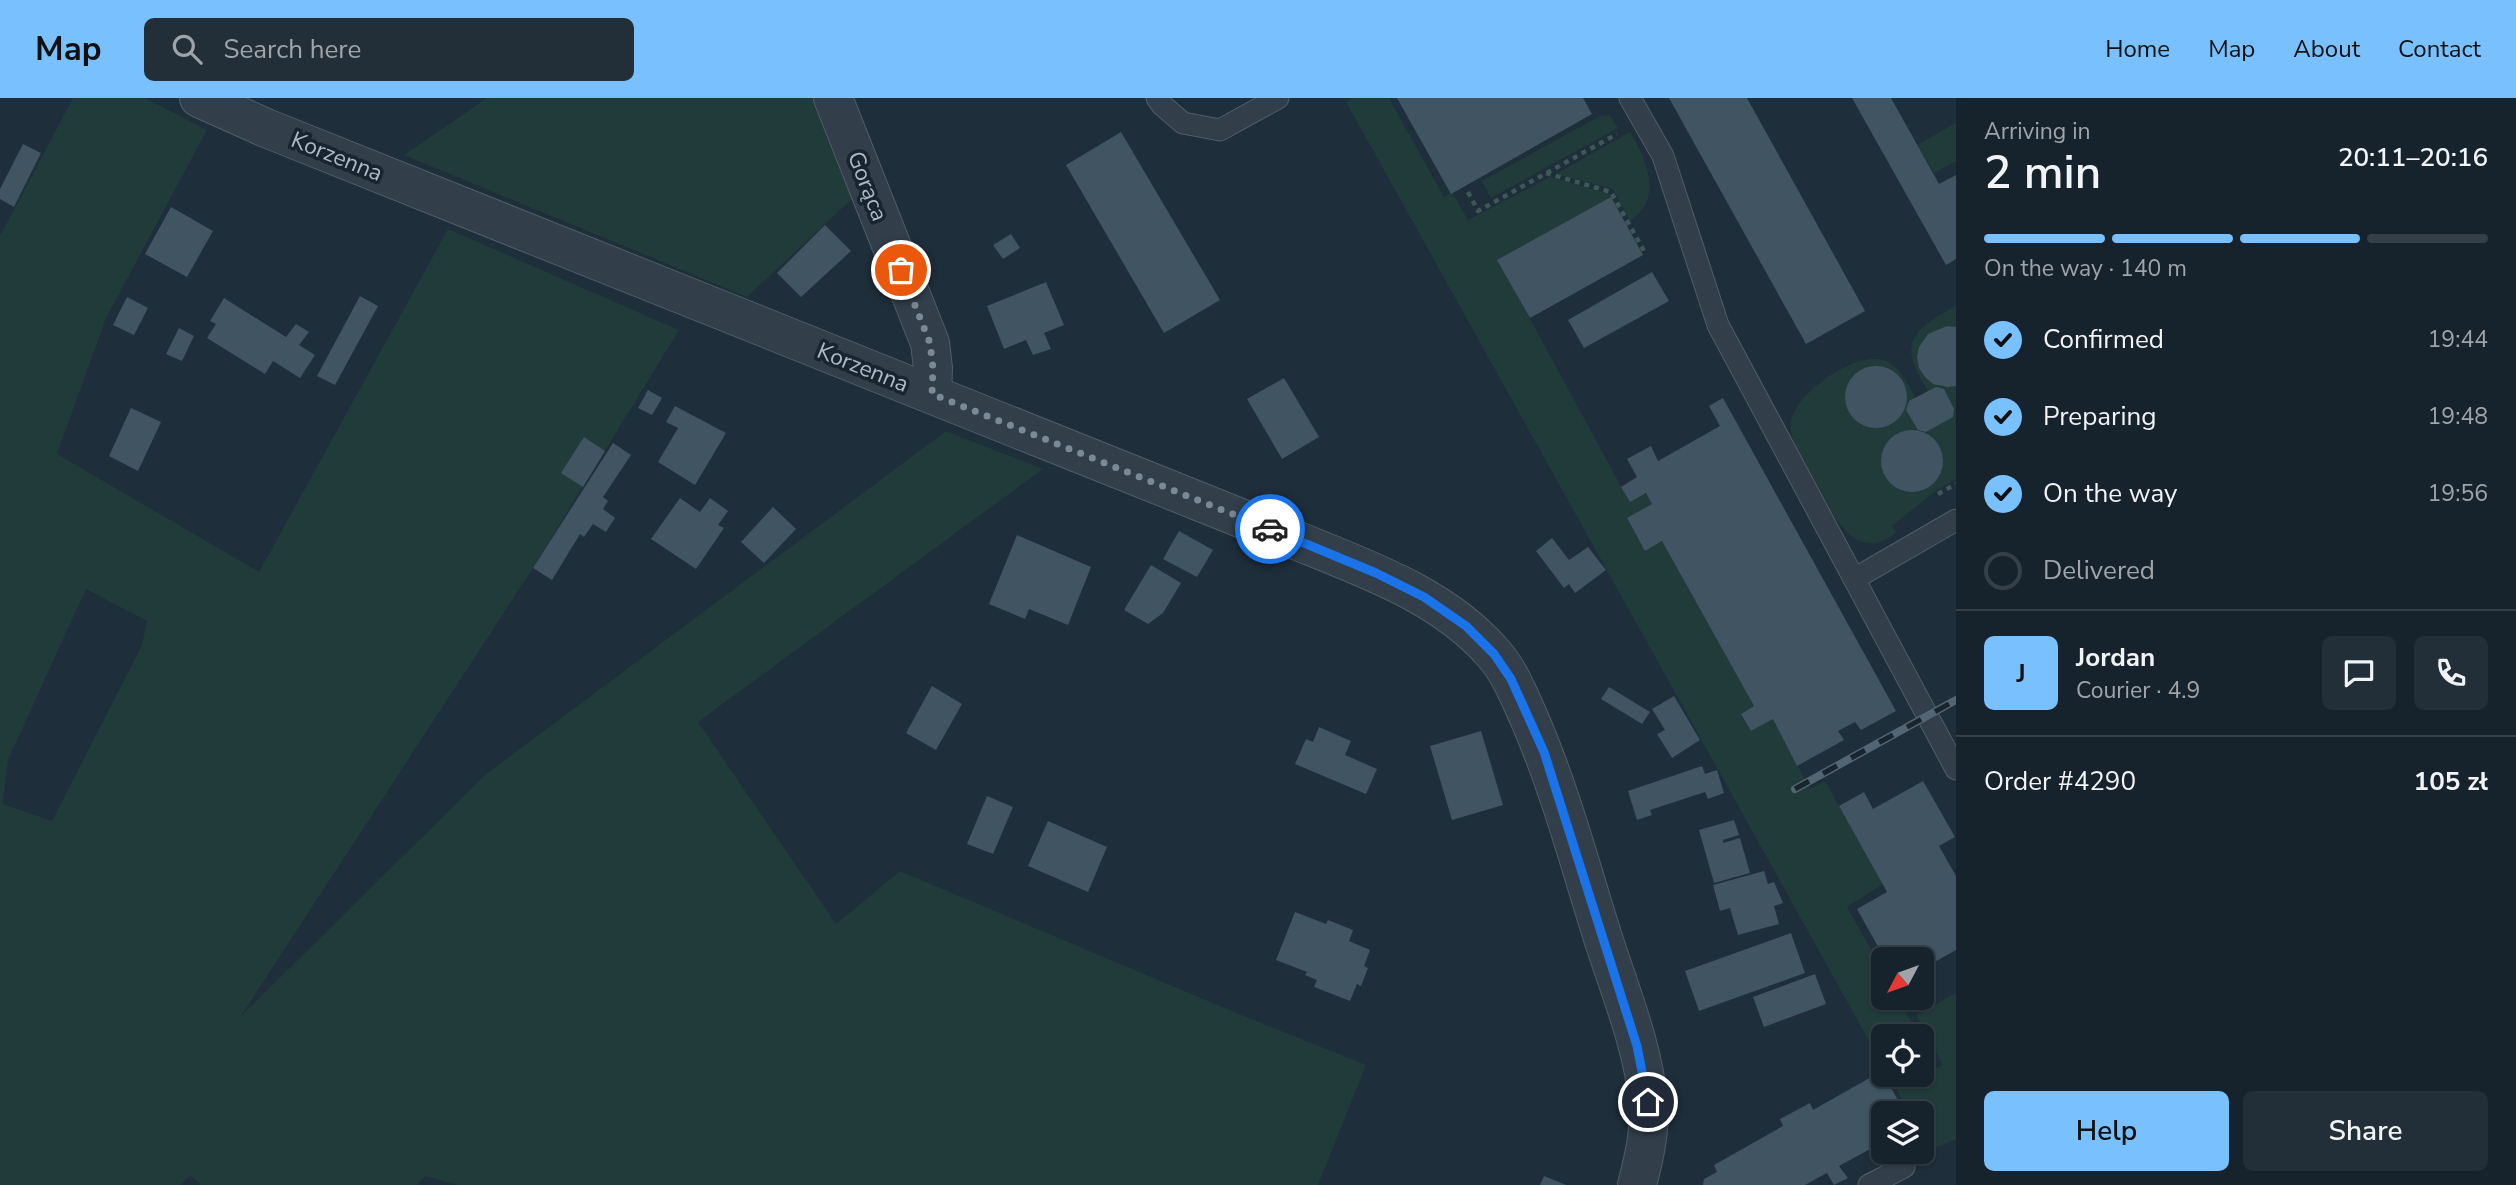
<!DOCTYPE html>
<meta charset="utf-8">
<style>
:root{--surface:#16222c;--page:#232f38;--text:#f1f3f6;--muted:#9ea4a9;--line:#353f48;--accent:#79c0ff}
body{margin:0;font-family:"Nunito Sans",sans-serif;background:var(--page);color:var(--text);height:100vh;display:flex;flex-direction:column;font-size:26px;white-space:nowrap}
*{box-sizing:border-box;margin:0}
p{font-size:23px;color:var(--muted)}
.icon{flex:none;width:38px;height:38px;fill:none;stroke:currentColor;stroke-width:2;stroke-linecap:round;stroke-linejoin:round}
.map{position:relative;flex:1;overflow:hidden}
.details{display:flex;flex-direction:column;background:var(--surface);width:560px}
.details>*{flex:none}
.needle{width:46px;rotate:229deg}
.controls{position:absolute;left:1871px;top:849px;display:grid;gap:14px}
.controls a{display:grid;place-items:center;width:63px;height:63px;border-radius:10px;background:var(--surface);box-shadow:0 2px 5px #0004,0 0 0 2px var(--line);font-size:35px}
.pin{position:absolute;display:grid;place-items:center;width:60px;height:60px;color:#fff;margin:-30px;border:4px solid #fff;border-radius:50%;box-shadow:0 2px 7px #0007}
.courier{position:absolute;display:grid;place-items:center;width:70px;height:70px;margin:-35px;border:5px solid #1a73e8;border-radius:50%;background:#fff;color:#222;box-shadow:0 2px 9px #0007}
.summary em{font-style:normal;font-weight:600}
.summary div{display:flex;flex-direction:column-reverse}
.summary{display:flex;align-items:center;justify-content:space-between;height:119px;padding:0 28px}
h1{font-size:46px;font-weight:600;line-height:52px}
.bar{display:grid;grid-template-columns:repeat(4,1fr);gap:10px 7px;align-content:center;height:84px;padding:0 28px}
.bar i{height:9px;border-radius:5px;background:var(--line)}
.bar .active{background:var(--accent)}
.bar p{grid-column:span 4}
.line{display:flex;align-items:center;gap:18px;padding:0 28px;border-top:2px solid var(--line)}
.line div{flex:1}
.round{display:grid;place-items:center;flex:none;width:74px;height:74px;border-radius:10px;background:var(--page)}
ol{padding:0 28px;list-style:none}
li{display:flex;align-items:center;gap:21px;height:77px}
li p{margin-inline-start:auto}
li .icon{padding:7px;border-radius:50%;background:var(--accent);color:#111;stroke-width:4}
li:last-child{color:var(--muted)}
li i{width:38px;height:38px;border:4px solid var(--line);border-radius:50%}
.action{display:flex;gap:14px;margin-top:auto;padding:14px 28px}
.action a{flex:1;height:80px;border-radius:10px;background:var(--accent);color:#111;font-size:28px;font-weight:600;line-height:80px;text-align:center}
.action a+a{background:var(--page);color:var(--text)}
header{display:flex;align-items:center;gap:42px;box-sizing:border-box;height:98px;padding:0 35px;background:var(--accent);color:#111}
header strong{font-size:33px}
nav{display:flex;gap:38px;margin-inline-start:auto;font-size:24px}
.search{width:490px;height:63px;background:var(--page);display:flex;align-items:center;gap:18px;box-sizing:border-box;padding:0 24px;border-radius:10px;color:var(--muted);font-size:26px}
main{display:flex;flex:1;min-height:0}
.map>svg:first-child{display:block}
.green{fill:#203b3a;fill-rule:evenodd}
.building{fill:#415462}
.lines{fill:none;stroke-linecap:round;stroke-linejoin:round}
.lane-casing{stroke:#4f5d68;stroke-width:23}
.street-casing{stroke:#4f5d68;stroke-width:40}
.path{stroke:#3e5757;stroke-width:4.5;stroke-dasharray:5 5;stroke-linecap:butt}
.lane{stroke:#323f4a;stroke-width:21}
.street{stroke:#323f4a;stroke-width:38}
.rail-casing{stroke:#536472;stroke-width:8}
.rail{stroke:#18242e;stroke-width:5;stroke-dasharray:16;stroke-linecap:butt}
.done{stroke:#7a8996;stroke-width:7;stroke-dasharray:0 12.6}
.route{stroke:#1a73e8;stroke-width:9}
.labels{text-anchor:middle;stroke-width:7;stroke-linejoin:round;paint-order:stroke}
.street-label{font-size:23px;fill:#acbac7;stroke:#18242e}
</style>
<header>
<strong>Map</strong>
<div class="search"><svg class="icon" aria-label="search" viewBox="0 0 24 24"><circle cx="10" cy="10" r="6"/><path d="M15 15l6 6"/></svg>Search here</div>
<nav><a>Home</a><a>Map</a><a>About</a><a>Contact</a></nav>
</header>
<main>
<div class="map">
<svg width="1956" height="1087" viewBox="0 0 1956 1087">
<rect width="100%" height="100%" fill="#1e2e3a"/>
<g class="green">
<path d="M73,0H145L207,32L106,220L57,356L259,474L448,131L679,232L533,470L241,918L485,677L946,333L1043,371L698,624L836,826L900,773L1234,914L1366,967L1318,1087H458L425,1078L417,1087H201L190,1077L180,1087H0V138ZM86,491L147,523L142,547L52,723L3,706L8,662Z"/>
<path d="M487,0H813L854,99L747,199L404,57Z"/>
<path d="M1354,0H1389L1444,99L1452,94L1468,122L1550,79L1609,96L1611,99L1498,162L1629,403L1646,395L1652,406L1627,421L1645,452L1662,443L1754,608L1741,616L1751,633L1773,621L1810,691L1825,683L1883,786L1847,809L1883,873V900H1898L1919,938H1883V968L1346,4Z"/>
<path d="M1609,17L1618,30L1491,100L1482,83L1600,18Z"/>
<path d="M1956,25V63L1934,75L1917,47Z"/>
<path d="M1630,34C1646,62 1665,99 1630,123L1613,91L1556,76Z"/>
<path d="M1956,208V381L1937,392L1892,428L1897,434C1854,469 1831,413 1815,383C1805,365 1788,345 1791,324C1795,295 1857,251 1886,263C1901,270 1908,286 1915,300L1928,293C1923,283 1916,274 1913,263C1903,235 1936,219 1956,208Z"/>
<path d="M1956,895V1041L1930,1052L1922,1036V1015H1910L1888,977L1922,976V942L1937,970L1943,967L1916,917Z"/>
</g>
<g class="building">
<path d="M1397,0H1583L1592,16L1451,96Z"/>
<path d="M1669,0H1747L1865,213L1806,246Z"/>
<path d="M1852,0H1891L1939,86L1956,77V161L1946,167Z"/>
<path d="M1121,34L1220,202L1164,235L1066,67Z"/>
<path d="M23,46L41,55L14,109L0,101V91Z"/>
<path d="M1611,99L1643,157L1530,220L1497,162Z"/>
<path d="M171,109L213,133L187,179L145,156Z"/>
<path d="M825,127L851,153L801,199L777,175Z"/>
<path d="M1011,136L1020,150L1003,161L993,147Z"/>
<path d="M1652,174L1669,203L1584,250L1568,222Z"/>
<path d="M1046,184L1064,227L1044,235L1051,251L1033,257L1026,242L1004,251L987,208Z"/>
<path d="M360,198L378,208L335,287L317,278Z"/>
<path d="M127,199L148,210L134,237L113,227Z"/>
<path d="M224,200L286,239L296,226L309,234L299,247L315,257L300,280L273,263L265,276L207,240L216,226L210,223Z"/>
<path d="M1947,228L1956,229V288L1948,289L1933,286L1925,279L1919,270L1917,259L1919,249L1928,236Z"/>
<path d="M179,230L194,238L182,263L166,256Z"/>
<circle cx="1876" cy="299" r="31"/>
<path d="M1284,280L1319,339L1282,361L1247,301Z"/>
<path d="M1936,289L1944,291L1954,311L1953,319L1926,334L1918,332L1906,312L1909,303Z"/>
<path d="M648,292L662,300L652,317L638,310Z"/>
<path d="M1723,300L1896,613L1861,632L1855,624L1838,633L1844,642L1797,668L1773,621L1751,633L1741,616L1754,608L1662,443L1645,453L1627,420L1652,406L1646,395L1630,404L1621,389L1637,379L1627,361L1651,348L1658,363L1720,328L1709,308Z"/>
<path d="M675,308L726,335L695,387L658,364L678,330L666,324Z"/>
<path d="M131,310L161,324L138,373L109,358Z"/>
<circle cx="1912" cy="363" r="31"/>
<path d="M584,339L605,353L583,389L561,375Z"/>
<path d="M613,345L631,357L603,399L608,403L603,411L615,420L606,434L593,426L584,439L580,436L552,482L533,470Z"/>
<path d="M680,400L700,414L710,400L728,413L718,427L724,430L696,471L651,441Z"/>
<path d="M773,409L796,431L764,465L741,444Z"/>
<path d="M1179,433L1213,452L1197,479L1163,461Z"/>
<path d="M1017,437L1091,469L1068,527L1029,511L1025,521L989,506Z"/>
<path d="M1552,440L1569,462L1588,449L1606,472L1575,495L1569,486L1564,490L1536,453Z"/>
<path d="M1151,467L1181,485L1163,515L1148,526L1124,512Z"/>
<path d="M932,588L962,606L936,652L906,635Z"/>
<path d="M1609,589L1650,614L1642,626L1601,601Z"/>
<path d="M1674,598L1700,642L1672,660L1657,636L1665,632L1652,611Z"/>
<path d="M1319,629L1351,643L1345,657L1377,671L1366,696L1295,666L1306,641L1313,644Z"/>
<path d="M1481,633L1503,707L1452,722L1430,648Z"/>
<path d="M1702,668L1705,676L1717,672L1724,695L1708,701L1705,694L1650,712L1652,717L1637,722L1628,693Z"/>
<path d="M1923,683L1955,739L1939,748L1956,778V852L1922,871V861H1885L1857,811L1887,794L1839,708L1864,694L1873,711Z"/>
<path d="M987,698L1013,709L993,756L967,746Z"/>
<path d="M1734,722L1739,737L1723,742V745L1740,740L1750,775L1714,785L1699,732Z"/>
<path d="M1048,723L1107,749L1088,794L1028,768Z"/>
<path d="M1764,773L1768,786L1774,784L1783,805L1774,808L1779,826L1738,837L1730,810L1720,813L1713,787Z"/>
<path d="M1295,814L1326,826L1328,822L1353,832L1349,843L1370,852L1364,868L1368,870L1361,888L1357,886L1350,903L1314,889L1317,882L1305,877L1307,874L1276,862Z"/>
<path d="M1791,835L1805,875L1699,913L1685,873Z"/>
<path d="M1815,876L1826,906L1764,929L1753,899Z"/>
<path d="M1882,973L1905,1015H1883V1044L1839,1068L1848,1080L1834,1087L1827,1075L1805,1087H1703L1704,1081L1717,1074L1714,1067L1783,1028L1780,1021L1810,1005L1813,1012Z"/>
<path d="M1544,1078L1566,1087H1540Z"/>
</g>
<g class="lines">
<g class="lane-casing">
<g id="lane">
<path d="M1157,0L1162,7L1183,25L1220,32L1278,0"/>
<path d="M1630,0L1663,58L1718,227L1956,671"/>
<path d="M1854,481L1956,422"/>
<path d="M1869,1087L1904,1069"/>
</g>
</g>
<g class="street-casing">
<g id="street">
<path d="M199,0L266,30L1288,439C1360,469 1441,495 1493,555C1510,574 1519,598 1529,620C1560,691 1580,767 1603,840C1620,893 1643,948 1648,1003C1651,1031 1644,1060 1637,1087"/>
<path d="M833,0L930,245L933,270L932,296"/>
</g>
</g>
<g class="path">
<path d="M1546,75L1611,94L1644,153"/>
<path d="M1468,94L1478,113L1617,36"/>
<path d="M1938,396L1956,386"/>
</g>
<use href="#lane" class="lane"/>
<use href="#street" class="street"/>
<g class="rail-casing">
<path id="rail" d="M1795,691L1956,602"/>
</g>
<use href="#rail" class="rail"/>
</g>
<g class="lines">
<path class="done" d="M901,172L930,245L933,270L932,296L1270,431"/>
<path class="route" d="M1270,431L1376,475L1424,499L1466,528L1494,556L1511,581L1544,654L1637,948L1648,1004"/>
</g>
<g class="labels">
<g class="street-label">
<text transform="translate(337 58) rotate(22)" y="8">Korzenna</text>
<text transform="translate(868 88) rotate(69)" y="8">Gorąca</text>
<text transform="translate(863 269) rotate(22)" y="8">Korzenna</text>
</g>
</g>
</svg>
<div class="controls">
<a><svg class="needle" viewBox="-14 -14 28 28"><path d="M0-13l5 13h-10z" fill="#e53935"/><path d="M0 13l5-13h-10z" fill="#9ea4a9"/></svg></a>
<a><svg class="icon" aria-label="locate" viewBox="0 0 24 24"><circle cx="12" cy="12" r="6"/><path d="M12 2v4M12 18v4M2 12h4M18 12h4"/></svg></a>
<a><svg class="icon" aria-label="layers" viewBox="0 0 24 24"><path d="M12 4l9 5-9 5-9-5zM3 14l9 5 9-5"/></svg></a>
</div>
<div class="pin" style="left:901px;top:172px;background:#ea580c"><svg class="icon" aria-label="bag" viewBox="0 0 24 24"><path d="M5 8h14l-1 12H6zM9 8a3 3 0 0 1 6 0"/></svg></div>
<div class="pin" style="left:1648px;top:1004px;background:#1f2937"><svg class="icon" aria-label="home" viewBox="0 0 24 24"><path d="M3 11l9-7 9 7M6 9v11h12V9"/></svg></div>
<div class="courier" style="left:1270px;top:431px"><svg class="icon" aria-label="car" viewBox="0 0 24 24"><path d="M5 17H2v-5l4-1 3-4h7l3 4 3 1v5h-3M9 17h6M6 11h13"/><circle cx="7" cy="17" r="2"/><circle cx="17" cy="17" r="2"/></svg></div>
</div>
<section class="details">
<div class="summary"><div><h1>2 min</h1><p>Arriving in</p></div><em>20:11–20:16</em></div>
<div class="bar"><i class="active"></i><i class="active"></i><i class="active"></i><i></i><p>On the way · 140 m</p></div>
<ol>
<li><svg class="icon" aria-label="check" viewBox="0 0 24 24"><path d="M5 12l5 5 9-10"/></svg>Confirmed<p>19:44</p></li>
<li><svg class="icon" aria-label="check" viewBox="0 0 24 24"><path d="M5 12l5 5 9-10"/></svg>Preparing<p>19:48</p></li>
<li><svg class="icon" aria-label="check" viewBox="0 0 24 24"><path d="M5 12l5 5 9-10"/></svg>On the way<p>19:56</p></li>
<li><i></i>Delivered</li>
</ol>
<div class="line" style="height:126px"><b class="round" style="background:var(--accent);color:#111">J</b><div><b>Jordan</b><p>Courier · 4.9</p></div><a class="round"><svg class="icon" aria-label="chat" viewBox="0 0 24 24"><path d="M4 5h16v11H9l-5 4z"/></svg></a><a class="round"><svg class="icon" aria-label="phone" viewBox="0 0 24 24"><path d="M5 4h4l2 5-3 2q2 4 5 5l2-3 5 2v4C11 20 4 13 5 4z"/></svg></a></div>
<div class="line" style="height:91px"><div>Order #4290</div><b>105 zł</b></div>
<div class="action"><a>Help</a><a>Share</a></div>
</section>
</main>
